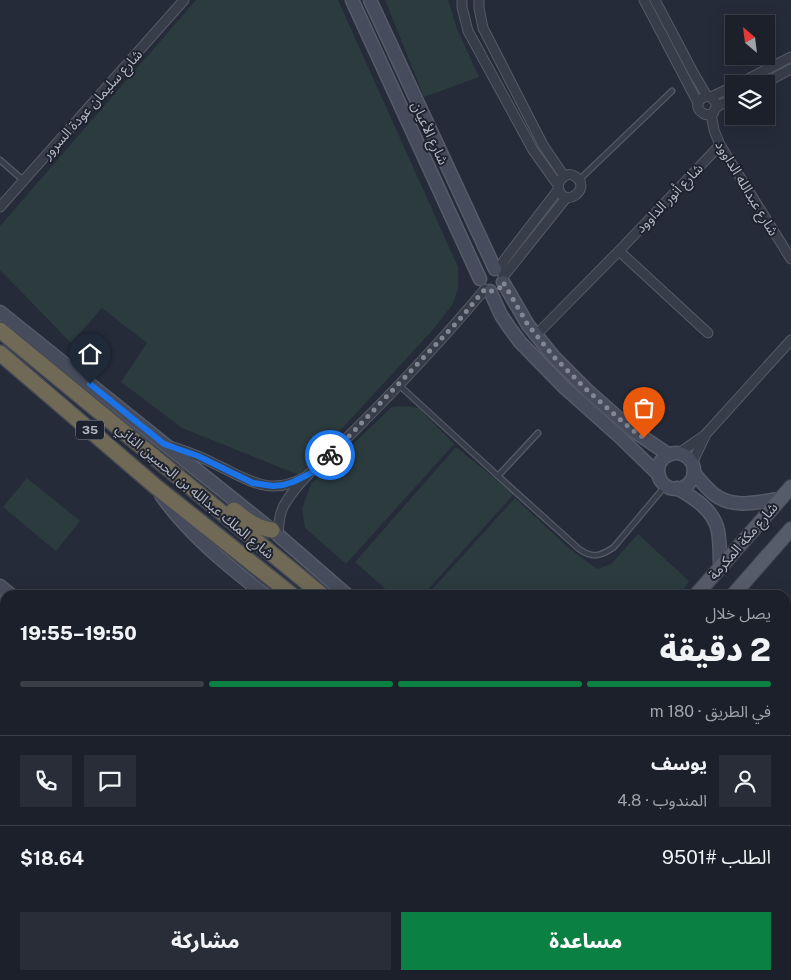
<!DOCTYPE html>
<html lang="ar">
<meta charset="utf-8">
<style>
:root{--surface:#1c202b;--page:#292d37;--text:#f1f3f6;--muted:#a0a3a9;--line:#3a3e47;--accent:#0b8043}
body{margin:0;font-family:"Public Sans","Noto Sans Arabic",sans-serif;background:var(--page);color:var(--text);direction:rtl;height:100vh;display:flex;flex-direction:column;font-size:19px;white-space:nowrap}
*{box-sizing:border-box;margin:0}
p{font-size:16px;color:var(--muted)}
.icon{flex:none;width:28px;height:28px;fill:none;stroke:currentColor;stroke-width:2;stroke-linecap:round;stroke-linejoin:round}
.map{position:relative;flex:1;overflow:hidden;direction:ltr}
.sheet{position:absolute;left:0px;top:590px;width:791px;height:390px;display:flex;flex-direction:column;background:var(--surface);border-radius:15px 15px 0 0;box-shadow:0 5px 20px #0002,0 0 0 1px var(--line);direction:rtl}
.sheet>*{flex:none}
.needle{width:32px;rotate:332deg}
.controls{position:absolute;left:725px;top:15px;display:grid;gap:10px}
.controls a{display:grid;place-items:center;width:50px;height:50px;border-radius:0px;background:var(--surface);box-shadow:0 5px 20px #0002,0 0 0 1px var(--line);font-size:25px}
.pin{position:absolute;display:grid;place-items:center;width:42px;height:42px;color:#fff;margin:-51px -21px;border-radius:50% 50% 50% 0;rotate:-45deg;box-shadow:0 0 5px #0007}
.pin .icon{rotate:45deg}
.courier{position:absolute;display:grid;place-items:center;width:50px;height:50px;margin:-25px;border:4px solid #1a73e8;border-radius:50%;background:#fff;color:#222;box-shadow:0 1px 6px #0007}
.head em{font-style:normal;font-weight:800}
.head div{display:flex;flex-direction:column-reverse}
.head{display:flex;align-items:center;justify-content:space-between;height:85px;padding:0 20px}
h1{font-size:32px;font-weight:800;line-height:38px}
.bar{display:grid;grid-template-columns:repeat(4,1fr);gap:8px 5px;align-content:center;height:60px;padding:0 20px}
.bar i{height:6px;border-radius:4px;background:var(--line)}
.bar .active{background:var(--accent)}
.bar p{grid-column:span 4}
.line{display:flex;align-items:center;gap:12px;padding:0 20px;border-top:1px solid var(--line)}
.line div{flex:1}
.round{display:grid;place-items:center;flex:none;width:52px;height:52px;border-radius:0px;background:var(--page)}
.button{display:flex;gap:10px;margin-top:auto;padding:10px 20px}
.button a{flex:1;height:58px;border-radius:0px;background:var(--accent);color:#fff;font-size:20px;font-weight:800;line-height:58px;text-align:center}
.button a+a{background:var(--page);color:var(--text)}
.map>svg:first-child{display:block}
.green{fill:#2b3b3e}
.lines{fill:none;stroke-linecap:round;stroke-linejoin:round}
.highway-tunnel{stroke:#3a404e;stroke-width:15;stroke-dasharray:15 8;stroke-linecap:butt}
.lane-casing{stroke:#565b68;stroke-width:7}
.street-casing{stroke:#565b68;stroke-width:11}
.secondary-casing{stroke:#565b68;stroke-width:15}
.primary-casing{stroke:#414653;stroke-width:16}
.highway-casing{stroke:#434854;stroke-width:18}
.path{stroke:#48565b;stroke-width:2;stroke-dasharray:4 4;stroke-linecap:butt}
.lane{stroke:#383d4a;stroke-width:4.5}
.street{stroke:#383d4a;stroke-width:9}
.secondary{stroke:#474c5c;stroke-width:12}
.primary{stroke:#565c6a;stroke-width:14}
.highway{stroke:#6f6956;stroke-width:15}
.done{stroke:#828794;stroke-width:5;stroke-dasharray:0 9}
.route{stroke:#1a73e8;stroke-width:6}
.labels{text-anchor:middle;stroke-width:4;stroke-linejoin:round;paint-order:stroke}
.shield{fill:#1d222e;stroke:#878b98;stroke-width:1}
.shield-label{font-size:12px;font-weight:bold;fill:#b4b8c5}
.street-label{font-size:14px;fill:#b4b8c5;stroke:#1d222e}
</style>
<div class="map">
<svg width="791" height="980" viewBox="0 0 791 980">
<rect width="100%" height="100%" fill="#252b39"/>
<g class="green">
<path d="M196,0H338L458,267V288L453,304L430,333L299,475L182,428L121,382L147,343L102,308L71,343L0,270V226Z"/>
<path d="M385,0H448L457,29L479,77L424,97Z"/>
<path d="M404,406L419,408L454,444L346,564L305,528L302,509L311,484L392,407Z"/>
<path d="M456,447L514,494L423,595H392L355,562Z"/>
<path d="M27,478L80,521L56,551L3,507Z"/>
<path d="M515,498L570,549L597,569L611,564L638,534L689,581L680,595H427Z"/>
</g>
<g class="lines">
<g class="highway-tunnel">
<path d="M786,969L791,973"/>
<path d="M764,975L770,980"/>
</g>
<g class="lane-casing">
<g id="lane">
<path d="M0,160L23,180"/>
<path d="M579,180L672,91"/>
<path d="M399,385L498,476L538,433"/>
<path d="M498,476L579,549C593,559 601,556 614,547L666,485"/>
<path d="M0,761L5,755"/>
<path d="M0,834L5,828"/>
<path d="M0,960L5,965"/>
<path d="M0,973L5,967"/>
<path d="M18,975L24,980"/>
<path d="M397,980L401,975"/>
<path d="M415,980L418,975"/>
</g>
</g>
<g class="street-casing">
<g id="street">
<path d="M462,0V7L468,31L533,150L558,185C561,212 593,189 576,177C568,171 561,177 558,185"/>
<path d="M479,0V8L483,28L543,145L564,176"/>
<path d="M644,0L698,103"/>
<path d="M655,0L694,74L707,96"/>
<path d="M738,84L791,57"/>
<path d="M763,84L791,69"/>
<path d="M711,97L734,86"/>
<path d="M716,107V103L711,97C700,94 692,107 703,113C705,115 708,115 711,114C716,112 712,112 716,108C720,104 728,101 734,99"/>
<path d="M711,114L714,130L720,145L791,259"/>
<path d="M0,207L184,0"/>
<path d="M619,251L708,333"/>
<path d="M498,270L505,259L558,190"/>
<path d="M503,277L566,198"/>
<path d="M536,335L619,251L720,145"/>
<path d="M170,446C186,451 202,457 217,465C249,480 270,497 305,477"/>
<path d="M679,453L705,435L791,340"/>
<path d="M692,463L705,436"/>
<path d="M278,535C279,524 279,512 286,502C303,475 331,454 354,431C399,386 444,338 485,289"/>
<path d="M786,641L791,645"/>
<path d="M786,756L791,760"/>
</g>
</g>
<g class="secondary-casing">
<g id="secondary">
<path d="M352,0L480,279"/>
<path d="M370,0L495,269"/>
<path d="M503,282L528,325L554,357L588,391L631,429L669,455"/>
<path d="M490,291L501,315L509,327L520,342L565,388L620,437L659,475"/>
<path d="M0,312L278,535L347,595"/>
<circle cx="676" cy="471" r="18"/>
<path d="M694,473C700,480 707,489 715,495C734,509 758,502 779,499"/>
<path d="M677,488C694,498 714,510 718,531C720,542 720,555 720,567"/>
<path d="M161,495C189,535 227,565 265,595"/>
<path d="M0,586L11,595"/>
<path d="M0,603L5,608"/>
<path d="M786,950L791,954"/>
<path d="M576,975L578,980"/>
<path d="M589,975L591,980"/>
<path d="M737,975L744,980"/>
</g>
</g>
<g class="primary-casing">
<g id="primary">
<path d="M696,595L791,487"/>
<path d="M733,595L791,529"/>
</g>
</g>
<g class="highway-casing">
<g id="highway">
<path d="M0,330L322,595"/>
<path d="M0,353L155,486L292,595"/>
<path d="M234,510C248,521 255,527 272,530"/>
</g>
</g>
<path class="path" d="M786,937L791,932"/>
<use href="#lane" class="lane"/>
<use href="#street" class="street"/>
<use href="#secondary" class="secondary"/>
<use href="#primary" class="primary"/>
<use href="#highway" class="highway"/>
</g>
<g class="lines">
<path class="done" d="M330,455L354,431L460,319L485,289C493,293 500,291 503,282L528,325L554,357L588,391L631,429L644,438"/>
<path class="route" d="M90,384L164,444L198,456L253,483L273,486L283,485L293,482L311,473L330,455"/>
</g>
<g class="labels">
<rect class="shield" x="76" y="420.5" width="28" height="19" rx="4"/>
<g class="shield-label">
<text x="90" y="434">35</text>
</g>
<g class="street-label">
<text transform="translate(92 104) rotate(-48)" y="5">شارع سليمان عودة السرور</text>
<text transform="translate(430 133) rotate(65)" y="5">شارع الأعيان</text>
<text transform="translate(747 188) rotate(59)" y="5">شارع عبدالله الداوود</text>
<text transform="translate(669 198) rotate(-46)" y="5">شارع أنور الداوود</text>
<text transform="translate(195 491) rotate(40)" y="5">شارع الملك عبدالله بن الحسين الثاني</text>
<text transform="translate(743 541) rotate(-49)" y="5">شارع مكة المكرمة</text>
</g>
</g>
</svg>
<div class="controls">
<a><svg class="needle" viewBox="-14 -14 28 28"><path d="M0-13l5 13h-10z" fill="#e53935"/><path d="M0 13l5-13h-10z" fill="#a0a3a9"/></svg></a>
<a><svg class="icon" aria-label="layers" viewBox="0 0 24 24"><path d="M12 4l9 5-9 5-9-5zM3 14l9 5 9-5"/></svg></a>
</div>
<div class="pin" style="left:644px;top:438px;background:#ea580c"><svg class="icon" aria-label="bag" viewBox="0 0 24 24"><path d="M5 8h14l-1 12H6zM9 8a3 3 0 0 1 6 0"/></svg></div>
<div class="pin" style="left:90px;top:384px;background:#1f2937"><svg class="icon" aria-label="home" viewBox="0 0 24 24"><path d="M3 11l9-7 9 7M6 9v11h12V9"/></svg></div>
<div class="courier" style="left:330px;top:455px"><svg class="icon" aria-label="bike" viewBox="0 0 24 24"><circle cx="6" cy="16" r="4"/><circle cx="18" cy="16" r="4"/><path d="M6 16l4-8h5l3 8M10 8l3 8H6M13 5h3"/></svg></div>
<section class="sheet">
<div class="head"><div><h1>2 دقيقة</h1><p>يصل خلال</p></div><em>19:50–19:55</em></div>
<div class="bar"><i class="active"></i><i class="active"></i><i class="active"></i><i></i><p>في الطريق · 180 m</p></div>
<div class="line" style="height:90px"><a class="round"><svg class="icon" aria-label="person" viewBox="0 0 24 24"><circle cx="12" cy="8" r="4"/><path d="M4 21q1-7 8-7t8 7"/></svg></a><div><b>يوسف</b><p>المندوب · 4.8</p></div><a class="round"><svg class="icon" aria-label="chat" viewBox="0 0 24 24"><path d="M4 5h16v11H9l-5 4z"/></svg></a><a class="round"><svg class="icon" aria-label="phone" viewBox="0 0 24 24"><path d="M5 4h4l2 5-3 2q2 4 5 5l2-3 5 2v4C11 20 4 13 5 4z"/></svg></a></div>
<div class="line" style="height:65px"><div>الطلب #9501</div><b>$18.64</b></div>
<div class="button"><a>مساعدة</a><a>مشاركة</a></div>
</section>
</div>
